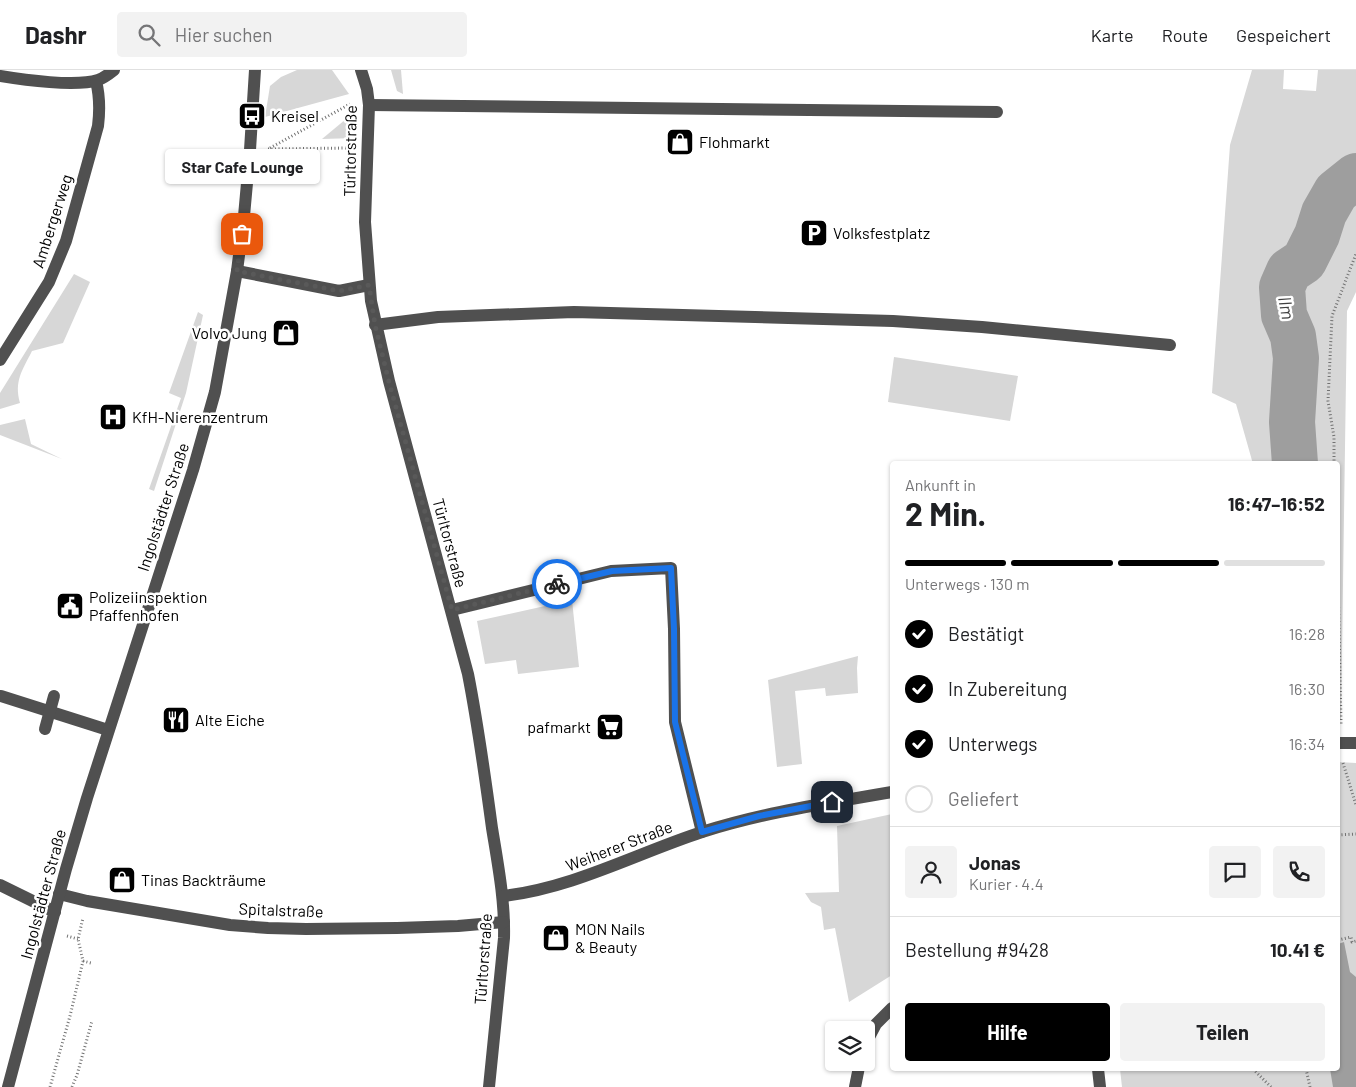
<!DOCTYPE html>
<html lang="de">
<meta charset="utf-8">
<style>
:root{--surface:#fff;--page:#f2f2f2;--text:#202124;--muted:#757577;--line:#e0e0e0;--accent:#000}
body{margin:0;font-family:Barlow,sans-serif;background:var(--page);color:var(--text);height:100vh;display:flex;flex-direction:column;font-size:19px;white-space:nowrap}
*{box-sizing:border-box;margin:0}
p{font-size:16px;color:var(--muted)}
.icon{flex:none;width:28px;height:28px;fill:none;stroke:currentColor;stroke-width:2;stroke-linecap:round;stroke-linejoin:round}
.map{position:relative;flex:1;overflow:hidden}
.details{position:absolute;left:890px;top:391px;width:450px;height:610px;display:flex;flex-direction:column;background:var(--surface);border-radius:5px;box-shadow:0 1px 4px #0004}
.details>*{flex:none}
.buttons{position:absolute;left:825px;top:951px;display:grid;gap:10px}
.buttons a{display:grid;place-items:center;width:50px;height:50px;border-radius:5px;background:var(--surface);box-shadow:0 1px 4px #0004;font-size:25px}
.pin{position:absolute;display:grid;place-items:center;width:42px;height:42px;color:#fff;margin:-21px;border-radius:10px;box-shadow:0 2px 8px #0006}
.courier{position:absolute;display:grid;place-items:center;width:50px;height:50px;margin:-25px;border:4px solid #1a73e8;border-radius:50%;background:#fff;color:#222;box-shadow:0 1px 6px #0007}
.bubble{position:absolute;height:35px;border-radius:5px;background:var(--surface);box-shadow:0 1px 4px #0004;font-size:16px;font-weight:700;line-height:35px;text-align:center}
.overview em{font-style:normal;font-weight:700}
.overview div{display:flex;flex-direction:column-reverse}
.overview{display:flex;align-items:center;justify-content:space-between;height:85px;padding:0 15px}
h1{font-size:32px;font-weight:700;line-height:38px}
.bar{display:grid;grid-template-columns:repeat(4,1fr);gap:8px 5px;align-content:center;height:60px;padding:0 15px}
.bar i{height:6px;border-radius:4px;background:var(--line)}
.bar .current{background:var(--accent)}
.bar p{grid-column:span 4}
.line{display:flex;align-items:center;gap:12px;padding:0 15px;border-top:1px solid var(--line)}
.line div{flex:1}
.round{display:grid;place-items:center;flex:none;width:52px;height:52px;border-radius:5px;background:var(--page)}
ol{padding:0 15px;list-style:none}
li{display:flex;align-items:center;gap:15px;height:55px}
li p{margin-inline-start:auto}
li .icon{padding:5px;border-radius:50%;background:var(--accent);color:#fff;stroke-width:4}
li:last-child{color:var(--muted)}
li i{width:28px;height:28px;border:2px solid var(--line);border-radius:50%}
.primary-button{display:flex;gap:10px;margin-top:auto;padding:10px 15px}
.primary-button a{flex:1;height:58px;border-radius:5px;background:var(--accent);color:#fff;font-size:20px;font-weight:700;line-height:58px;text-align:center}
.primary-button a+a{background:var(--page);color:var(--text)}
header{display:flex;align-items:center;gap:30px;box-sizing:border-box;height:70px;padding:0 25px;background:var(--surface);border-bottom:1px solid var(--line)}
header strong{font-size:24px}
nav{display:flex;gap:28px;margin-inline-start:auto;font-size:18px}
.search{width:350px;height:45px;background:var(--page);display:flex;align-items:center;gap:12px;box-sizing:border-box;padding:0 18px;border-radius:5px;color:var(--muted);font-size:19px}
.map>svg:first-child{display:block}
.green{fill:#d7d7d7}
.water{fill:#9e9e9e}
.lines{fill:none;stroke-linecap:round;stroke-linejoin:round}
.river{stroke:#9e9e9e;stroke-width:46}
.path{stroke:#727272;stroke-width:3;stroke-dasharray:1 2.5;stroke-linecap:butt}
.minor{stroke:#505050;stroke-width:12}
.done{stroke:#595959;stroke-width:5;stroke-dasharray:0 9}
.route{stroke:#1a73e8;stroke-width:6}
.labels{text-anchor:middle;stroke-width:5;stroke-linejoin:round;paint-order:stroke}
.poi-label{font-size:16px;fill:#000;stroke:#fff;text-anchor:start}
.street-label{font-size:16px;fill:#000;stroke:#fff}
.water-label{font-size:18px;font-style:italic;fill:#3f3f3f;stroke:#fff}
</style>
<header>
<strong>Dashr</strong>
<div class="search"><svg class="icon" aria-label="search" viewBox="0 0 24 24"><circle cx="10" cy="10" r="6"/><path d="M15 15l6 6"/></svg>Hier suchen</div>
<nav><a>Karte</a><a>Route</a><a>Gespeichert</a></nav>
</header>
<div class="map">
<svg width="1356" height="1017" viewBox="0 0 1356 1017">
<rect width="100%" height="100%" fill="#fff"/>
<g class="green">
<path d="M297,0H332L349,24L265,47L270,16L281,7Z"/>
<path d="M391,0H401L403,24L397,21Z"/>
<path d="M1252,0H1284L1283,19L1316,21L1318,0H1356V222L1347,241L1341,650H1338V394H1253L1236,334L1212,323L1230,75Z"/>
<path d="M352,44L356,68L322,69Z"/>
<path d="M74,204L90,212L63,273L32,281C22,301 14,311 20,333L0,339V323Z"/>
<path d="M198,242L203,245L186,323L154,421L149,419L181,328L169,323Z"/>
<path d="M894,287L1018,306L1010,351L888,332Z"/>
<path d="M25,349L31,374L62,389L0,365V355Z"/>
<path d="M572,530L579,597L518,604L516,590L485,594L477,551Z"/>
<path d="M858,586L857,598L858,623L826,626L825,618L795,621L802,694L777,697L768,610Z"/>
<path d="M1338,692L1356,693V1017H1122L1120,999H1338Z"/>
<path d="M892,744V905L849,932L835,858L824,860L821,837L811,832L805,823L839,822L837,756Z"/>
</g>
<path class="water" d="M1344,872L1350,902L1356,907V1017H1333L1330,999H1338V874Z"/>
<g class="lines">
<path class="river" d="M1295,394L1292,352L1296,288L1293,266L1284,245L1282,217L1289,201L1304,191L1317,165L1324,143L1336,122L1356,106"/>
<g class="path">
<path d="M270,78L350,34"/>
<path d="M268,79L349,78"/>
<path d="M1334,394V367L1328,331L1332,246L1356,184"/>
<path d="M1338,509L1341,654"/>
<path d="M1343,693L1356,735"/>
<path d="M1338,765L1356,764"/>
<path d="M67,866L78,869"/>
<path d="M1338,870L1351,867L1352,872L1356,871"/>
<path d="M83,891L91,893"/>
<path d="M1253,999L1271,1017"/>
<path d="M1306,999L1310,1017"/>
<path d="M50,1017L70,946L83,891L78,869L83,848"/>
<path d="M72,1017L77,1005L92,951"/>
</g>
<g class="minor">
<path d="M361,0L367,19L369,35L365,152L371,231L389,311L468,604C478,655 485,706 492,758C498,795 505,831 504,868L489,1017"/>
<path d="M0,6C24,10 76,17 98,10C104,8 109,4 114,0"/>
<path d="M369,35L997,42"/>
<path d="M237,201L339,221L369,215"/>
<path d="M375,255L438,247L574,242L893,251L982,257L1170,275"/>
<path d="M0,290L49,212L66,171L98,56C100,40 100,27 96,11"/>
<path d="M452,540L611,501L671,498L674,559L675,652L702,762"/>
<path d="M1,626L108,660"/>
<path d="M45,659L54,626"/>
<path d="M1338,673H1356"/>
<path d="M0,815L55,842"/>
<path d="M59,824L87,831L230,855L268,858L306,859L397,858L458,856L504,852"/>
<path d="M503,826C573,818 635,784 702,762C764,742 829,733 892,722"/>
<path d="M866,973L876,954L892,938"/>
<path d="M1098,999L1100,1017"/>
<path d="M8,1017L66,799L87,728L193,400L215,322L237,201L244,146L250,80L255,0"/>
<path d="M855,1017L860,992"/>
</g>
</g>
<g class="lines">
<path class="done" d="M242,164L237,201L339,221L369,215L375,255L389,312L452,540L557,514"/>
<path class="route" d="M557,514L612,501L671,498L674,559L675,652L702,762L759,746L832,732"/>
</g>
<defs>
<g id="bus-square" transform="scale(1.4375)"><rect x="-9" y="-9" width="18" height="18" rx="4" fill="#000" stroke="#fff"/><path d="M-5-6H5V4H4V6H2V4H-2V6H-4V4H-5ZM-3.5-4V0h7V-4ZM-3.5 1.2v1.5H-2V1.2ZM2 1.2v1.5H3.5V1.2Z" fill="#fff"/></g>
<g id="shop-square" transform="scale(1.4375)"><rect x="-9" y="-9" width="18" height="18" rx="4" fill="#000" stroke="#fff"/><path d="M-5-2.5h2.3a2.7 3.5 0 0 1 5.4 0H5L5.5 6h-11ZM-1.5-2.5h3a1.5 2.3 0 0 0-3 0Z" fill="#fff"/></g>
<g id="parking-square" transform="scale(1.4375)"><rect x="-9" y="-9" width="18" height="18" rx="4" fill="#000" stroke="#fff"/><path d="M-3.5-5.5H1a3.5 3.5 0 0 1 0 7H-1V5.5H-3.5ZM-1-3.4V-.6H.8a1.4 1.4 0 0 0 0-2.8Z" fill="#fff"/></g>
<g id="hospital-square" transform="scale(1.4375)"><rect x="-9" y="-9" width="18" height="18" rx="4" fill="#000" stroke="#fff"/><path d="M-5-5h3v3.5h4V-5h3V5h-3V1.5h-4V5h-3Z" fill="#fff"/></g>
<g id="civic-square" transform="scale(1.4375)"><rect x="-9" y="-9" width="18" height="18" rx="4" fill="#000" stroke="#fff"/><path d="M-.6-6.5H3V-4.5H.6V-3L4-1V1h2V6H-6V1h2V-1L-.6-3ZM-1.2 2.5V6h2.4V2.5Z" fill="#fff"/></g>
<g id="restaurant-square" transform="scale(1.4375)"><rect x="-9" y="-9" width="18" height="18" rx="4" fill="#000" stroke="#fff"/><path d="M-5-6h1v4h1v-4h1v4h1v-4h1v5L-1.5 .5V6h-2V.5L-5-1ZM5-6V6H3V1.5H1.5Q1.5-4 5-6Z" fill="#fff"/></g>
<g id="supermarket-square" transform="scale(1.4375)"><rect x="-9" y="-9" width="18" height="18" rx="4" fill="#000" stroke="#fff"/><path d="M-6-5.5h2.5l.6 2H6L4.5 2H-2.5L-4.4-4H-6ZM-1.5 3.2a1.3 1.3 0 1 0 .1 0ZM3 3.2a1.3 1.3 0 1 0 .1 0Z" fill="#fff"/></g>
</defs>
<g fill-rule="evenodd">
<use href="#bus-square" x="252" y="46"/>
<use href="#shop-square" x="680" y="72"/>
<use href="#parking-square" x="814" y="163"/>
<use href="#shop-square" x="286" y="263"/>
<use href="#hospital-square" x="113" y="347"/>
<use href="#civic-square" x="70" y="536"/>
<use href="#restaurant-square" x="176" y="650"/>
<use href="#supermarket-square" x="610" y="657"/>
<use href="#shop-square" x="122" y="810"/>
<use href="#shop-square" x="556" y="868"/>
</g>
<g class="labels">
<g class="poi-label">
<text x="271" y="52">Kreisel</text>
<text x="699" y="78">Flohmarkt</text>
<text x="833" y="169">Volksfestplatz</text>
<text x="267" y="269" text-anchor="end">Volvo Jung</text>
<text x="132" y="353">KfH-Nierenzentrum</text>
<text x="89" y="533">Polizeiinspektion<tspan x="89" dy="18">Pfaffenhofen</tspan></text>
<text x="195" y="656">Alte Eiche</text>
<text x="591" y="663" text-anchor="end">pafmarkt</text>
<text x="141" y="816">Tinas Backträume</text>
<text x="575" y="865">MON Nails<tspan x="575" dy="18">&amp; Beauty</tspan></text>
</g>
<g class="street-label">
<text transform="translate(350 81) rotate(-89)" y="6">Türltorstraße</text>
<text transform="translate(52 151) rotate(-72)" y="6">Ambergerweg</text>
<text transform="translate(163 437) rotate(-72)" y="6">Ingolstädter Straße</text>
<text transform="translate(450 473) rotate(75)" y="6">Türltorstraße</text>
<text transform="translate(619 776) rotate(-21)" y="6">Weiherer Straße</text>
<text transform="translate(43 824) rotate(-75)" y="6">Ingolstädter Straße</text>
<text transform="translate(281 840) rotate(2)" y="6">Spitalstraße</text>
<text transform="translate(483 889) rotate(-86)" y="6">Türltorstraße</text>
</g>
<g class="water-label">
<text transform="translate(1286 238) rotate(79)" y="6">Ilm</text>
</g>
</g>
</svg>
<div class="buttons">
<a><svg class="icon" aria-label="layers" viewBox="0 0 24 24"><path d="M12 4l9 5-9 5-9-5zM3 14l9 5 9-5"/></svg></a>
</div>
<div class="pin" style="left:242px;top:164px;background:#ea580c"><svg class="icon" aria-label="bag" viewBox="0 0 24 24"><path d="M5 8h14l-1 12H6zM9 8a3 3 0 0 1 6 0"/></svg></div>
<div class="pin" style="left:832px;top:732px;background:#1f2937"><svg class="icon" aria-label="home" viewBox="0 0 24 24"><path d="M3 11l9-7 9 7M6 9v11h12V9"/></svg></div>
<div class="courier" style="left:557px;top:514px"><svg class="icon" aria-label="bike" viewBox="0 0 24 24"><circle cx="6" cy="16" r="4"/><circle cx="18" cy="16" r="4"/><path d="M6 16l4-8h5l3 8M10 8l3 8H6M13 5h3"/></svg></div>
<div class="bubble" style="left:165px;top:79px;width:155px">Star Cafe Lounge</div>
<section class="details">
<div class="overview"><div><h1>2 Min.</h1><p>Ankunft in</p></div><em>16:47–16:52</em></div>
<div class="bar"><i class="current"></i><i class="current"></i><i class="current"></i><i></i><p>Unterwegs · 130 m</p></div>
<ol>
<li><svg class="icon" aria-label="check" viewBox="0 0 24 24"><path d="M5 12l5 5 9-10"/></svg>Bestätigt<p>16:28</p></li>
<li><svg class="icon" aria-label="check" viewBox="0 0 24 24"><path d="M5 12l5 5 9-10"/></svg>In Zubereitung<p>16:30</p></li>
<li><svg class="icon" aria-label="check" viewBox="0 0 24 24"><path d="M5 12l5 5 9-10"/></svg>Unterwegs<p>16:34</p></li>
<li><i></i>Geliefert</li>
</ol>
<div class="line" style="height:90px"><a class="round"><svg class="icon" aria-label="person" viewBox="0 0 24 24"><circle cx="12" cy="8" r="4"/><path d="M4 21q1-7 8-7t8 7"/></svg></a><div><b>Jonas</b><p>Kurier · 4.4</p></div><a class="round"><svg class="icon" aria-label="chat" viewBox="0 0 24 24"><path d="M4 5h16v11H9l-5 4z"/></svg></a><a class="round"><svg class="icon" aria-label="phone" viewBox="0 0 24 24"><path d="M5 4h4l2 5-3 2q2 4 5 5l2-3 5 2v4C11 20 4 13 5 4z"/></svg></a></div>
<div class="line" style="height:65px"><div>Bestellung #9428</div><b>10.41 €</b></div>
<div class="primary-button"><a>Hilfe</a><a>Teilen</a></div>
</section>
</div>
